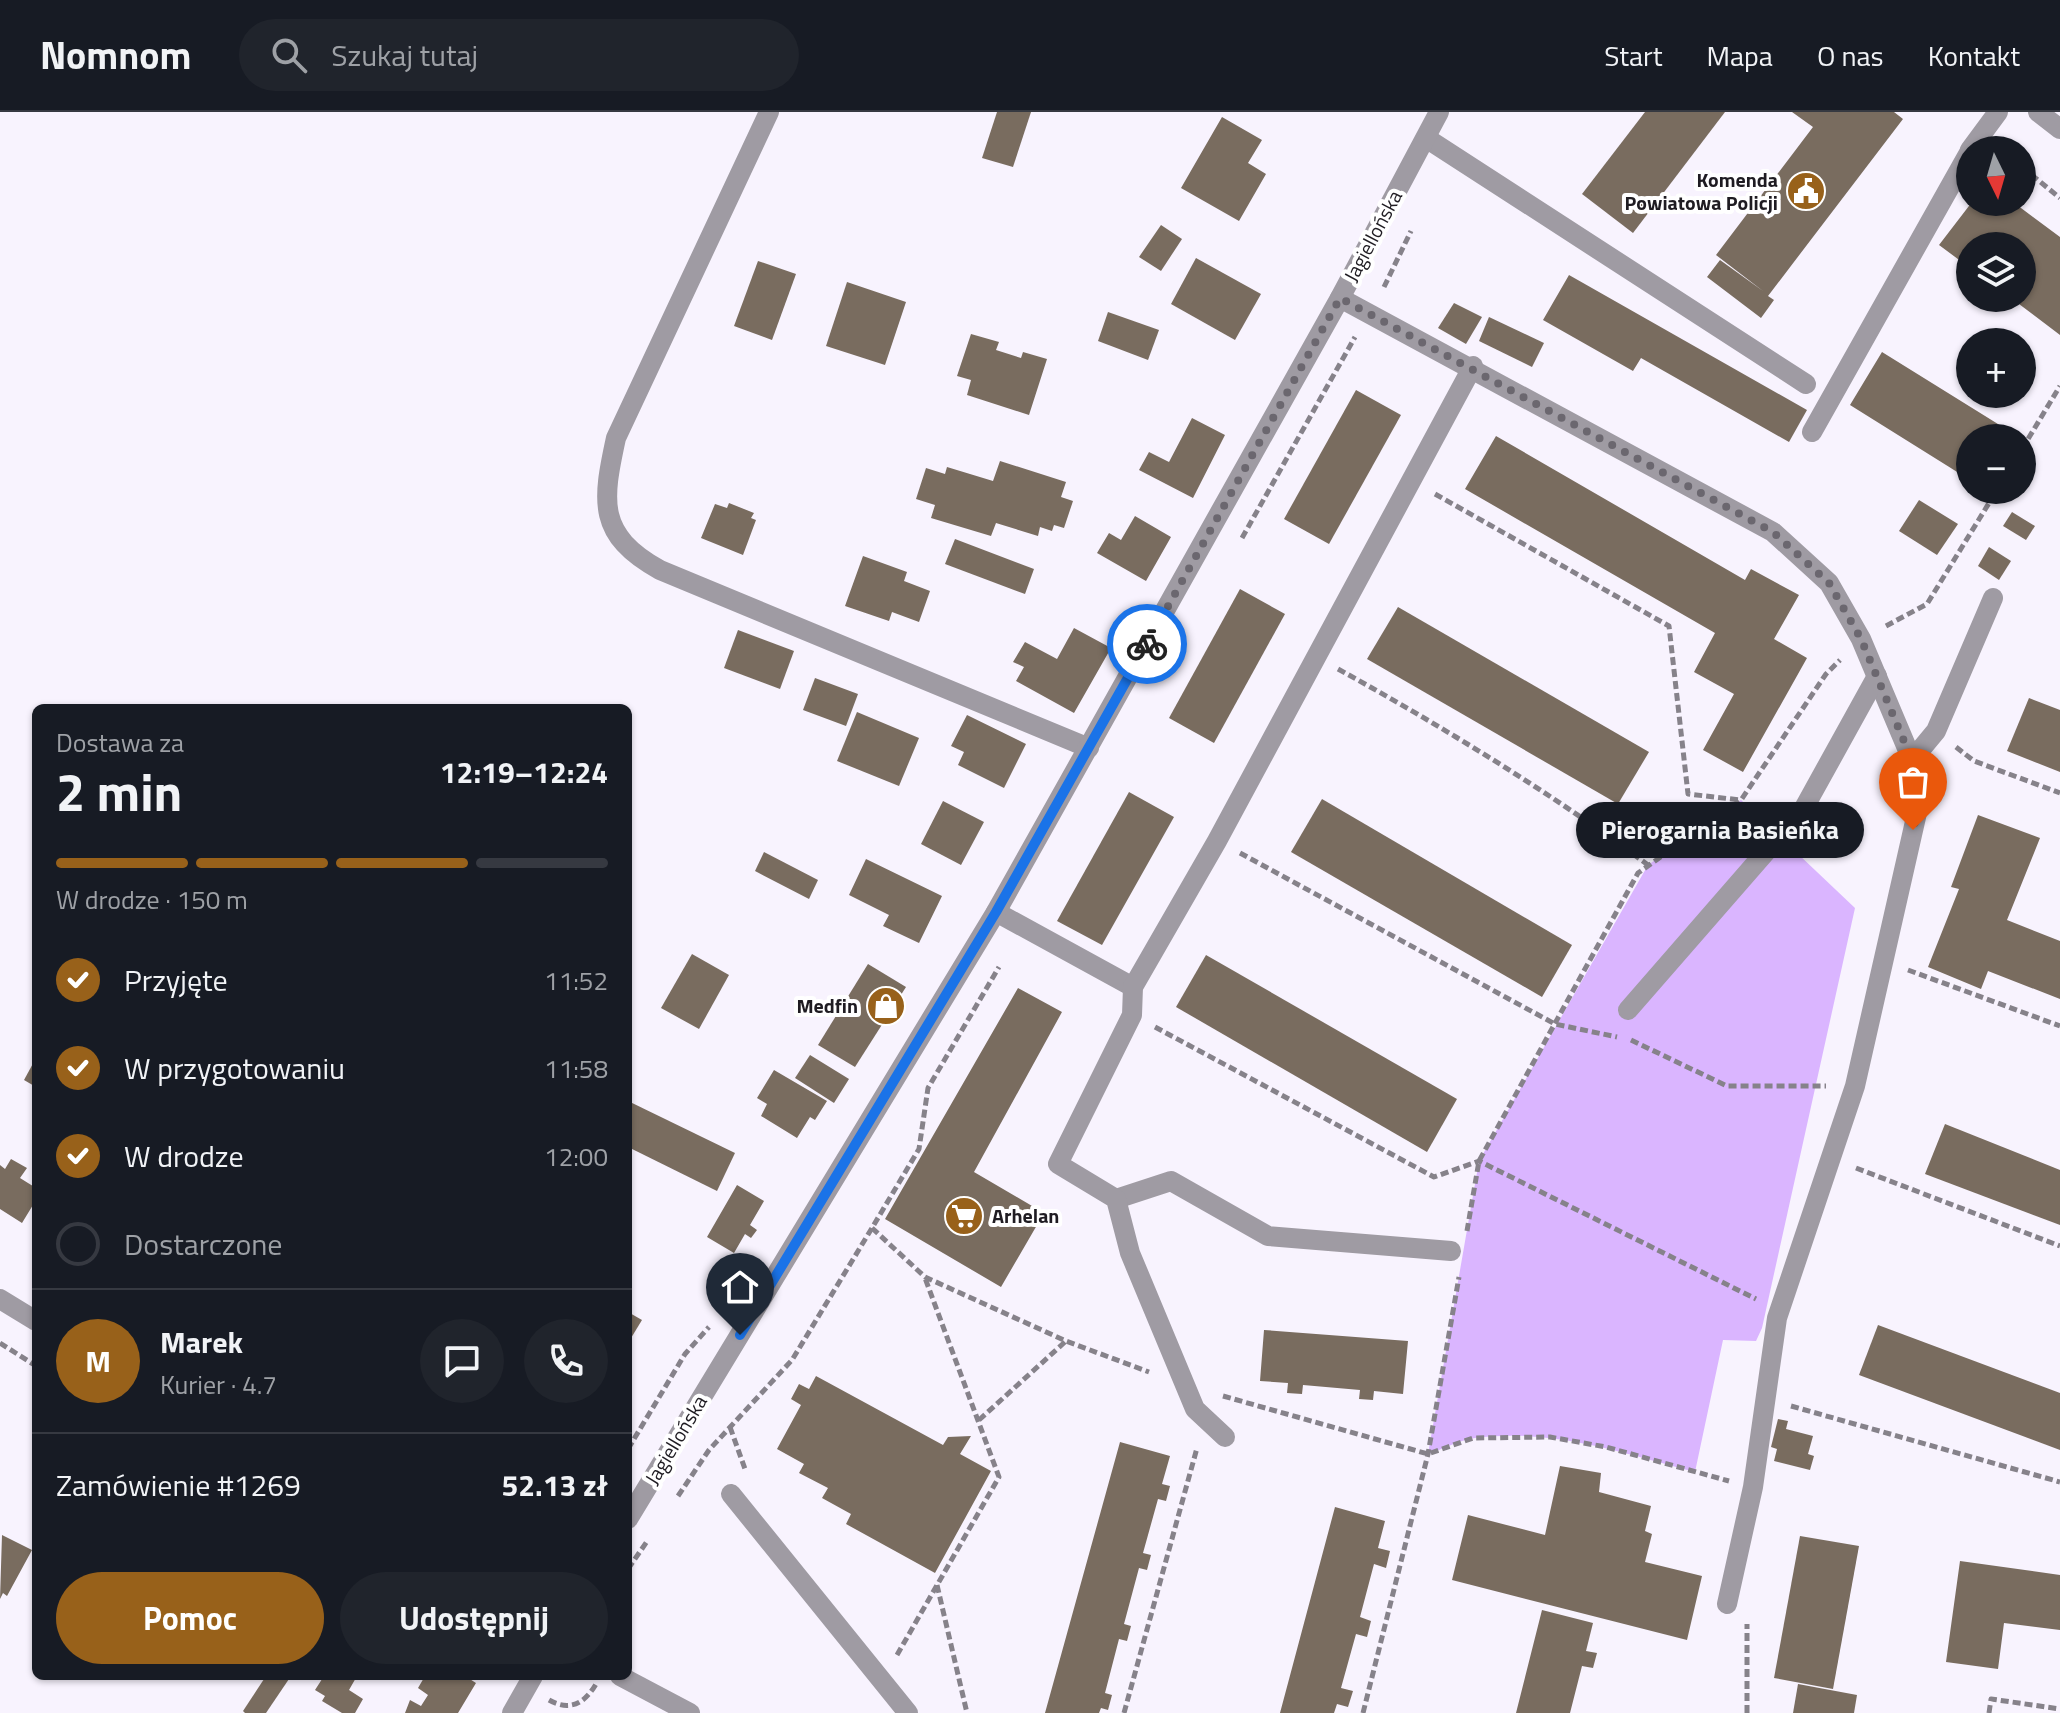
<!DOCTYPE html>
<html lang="pl">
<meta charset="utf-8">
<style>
:root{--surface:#171b24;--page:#20242c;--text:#f1f3f6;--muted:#9ea1a6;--line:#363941;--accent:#98611a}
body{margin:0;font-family:"Titillium Web",sans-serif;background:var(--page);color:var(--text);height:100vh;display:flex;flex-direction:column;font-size:30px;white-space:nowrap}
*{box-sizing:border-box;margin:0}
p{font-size:26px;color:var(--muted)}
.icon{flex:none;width:44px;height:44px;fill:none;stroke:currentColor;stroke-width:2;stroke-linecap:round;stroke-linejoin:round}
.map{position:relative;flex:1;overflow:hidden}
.sheet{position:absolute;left:32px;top:592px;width:600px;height:976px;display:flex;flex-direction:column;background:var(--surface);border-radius:12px;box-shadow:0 2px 6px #0004}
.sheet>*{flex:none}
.needle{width:52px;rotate:175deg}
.fabs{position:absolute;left:1956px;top:24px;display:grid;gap:16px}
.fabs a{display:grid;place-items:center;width:80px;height:80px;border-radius:50%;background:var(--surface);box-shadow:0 2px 6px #0004;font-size:40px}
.pin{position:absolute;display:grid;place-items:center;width:68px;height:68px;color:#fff;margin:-82px -34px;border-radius:50% 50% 50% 0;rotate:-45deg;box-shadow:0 0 8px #0007}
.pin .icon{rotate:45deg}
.courier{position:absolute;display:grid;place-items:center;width:80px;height:80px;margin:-40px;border:6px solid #1a73e8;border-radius:50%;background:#fff;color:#222;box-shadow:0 2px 10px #0007}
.bubble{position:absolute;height:56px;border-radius:28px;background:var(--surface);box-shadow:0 2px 6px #0004;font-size:26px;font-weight:700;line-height:56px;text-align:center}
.summary em{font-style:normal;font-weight:700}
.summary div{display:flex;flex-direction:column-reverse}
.summary{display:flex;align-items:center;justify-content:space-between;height:136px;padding:0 24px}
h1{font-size:52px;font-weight:700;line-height:60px}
.bar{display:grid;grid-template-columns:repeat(4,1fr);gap:12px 8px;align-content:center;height:96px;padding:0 24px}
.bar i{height:10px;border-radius:6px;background:var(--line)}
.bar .selected{background:var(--accent)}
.bar p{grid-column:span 4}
.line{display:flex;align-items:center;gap:20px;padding:0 24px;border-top:2px solid var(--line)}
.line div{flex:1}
.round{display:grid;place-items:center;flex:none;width:84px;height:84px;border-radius:42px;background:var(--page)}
ol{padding:0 24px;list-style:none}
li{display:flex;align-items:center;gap:24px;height:88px}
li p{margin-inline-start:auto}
li .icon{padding:8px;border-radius:50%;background:var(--accent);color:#fff;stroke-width:4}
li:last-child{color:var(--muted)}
li i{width:44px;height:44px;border:4px solid var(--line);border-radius:50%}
.button{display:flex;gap:16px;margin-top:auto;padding:16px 24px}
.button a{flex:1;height:92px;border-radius:48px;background:var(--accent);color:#fff;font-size:32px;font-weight:700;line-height:92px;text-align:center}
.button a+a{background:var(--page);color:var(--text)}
header{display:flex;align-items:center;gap:48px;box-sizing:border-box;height:112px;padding:0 40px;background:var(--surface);border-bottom:2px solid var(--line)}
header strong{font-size:38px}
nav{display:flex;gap:44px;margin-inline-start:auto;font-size:28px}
.search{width:560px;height:72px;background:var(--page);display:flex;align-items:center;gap:20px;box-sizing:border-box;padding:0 28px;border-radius:44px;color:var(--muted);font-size:30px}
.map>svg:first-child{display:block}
.green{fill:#dab5ff}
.building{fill:#796c5f}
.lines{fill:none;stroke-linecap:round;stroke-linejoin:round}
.path{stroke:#86828a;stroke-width:5;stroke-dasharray:8 4;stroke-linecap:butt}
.minor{stroke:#9f9ba3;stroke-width:20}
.done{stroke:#6b676f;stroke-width:8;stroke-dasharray:0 14.4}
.route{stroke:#1a73e8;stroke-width:10}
.labels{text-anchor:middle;stroke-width:8;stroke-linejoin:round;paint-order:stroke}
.poi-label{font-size:20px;font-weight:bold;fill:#1f1c22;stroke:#fff;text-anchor:end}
.street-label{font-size:20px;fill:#1f1c22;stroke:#fff}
</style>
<header>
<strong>Nomnom</strong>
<div class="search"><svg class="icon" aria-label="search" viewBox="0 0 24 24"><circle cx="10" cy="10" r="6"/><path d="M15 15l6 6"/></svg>Szukaj tutaj</div>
<nav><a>Start</a><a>Mapa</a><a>O nas</a><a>Kontakt</a></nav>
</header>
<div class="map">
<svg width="2060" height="1601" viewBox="0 0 2060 1601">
<rect width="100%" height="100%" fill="#f8f3fe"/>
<path class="green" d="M1741,688L1855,796L1762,1216L1756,1229L1723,1228L1695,1360C1622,1341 1552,1316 1475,1326C1459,1328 1443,1337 1428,1342L1479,1049L1648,753Z"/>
<g class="building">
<path d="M997,0H1031L1013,55L982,46Z"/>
<path d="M1645,0H1725L1633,121L1582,82Z"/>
<path d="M1792,0H1894L1903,7L1768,184L1774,188L1761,206L1707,165L1720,148L1763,179L1716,143L1813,15Z"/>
<path d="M1222,5L1262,28L1248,51L1266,62L1239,109L1181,76Z"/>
<path d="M1972,90H2013L2060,125V223L2011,186H2022V134H1970V156L1939,133Z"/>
<path d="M1161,113L1182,127L1161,159L1139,145Z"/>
<path d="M1196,146L1261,182L1235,228L1171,192Z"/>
<path d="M758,149L796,162L772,228L734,214Z"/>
<path d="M1569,163L1807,298L1789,330L1641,246L1633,259L1543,208Z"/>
<path d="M847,170L906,190L885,253L826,234Z"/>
<path d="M1454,191L1482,205L1466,232L1438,216Z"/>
<path d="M1108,200L1159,218L1148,248L1098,229Z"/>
<path d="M1489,205L1544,231L1532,255L1479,229Z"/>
<path d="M971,222L999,230L996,238L1021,246L1023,240L1047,247L1029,303L967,283L971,268L957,264Z"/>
<path d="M1882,240L2006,317L2001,326H1970V368L1850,293Z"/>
<path d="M1356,278L1401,303L1329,432L1284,407Z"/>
<path d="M1192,306L1225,323L1193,386L1139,358L1149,340L1169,350Z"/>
<path d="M1496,324L1745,468L1751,457L1799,483L1774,527L1807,546L1743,660L1703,638L1734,582L1694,560L1715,521L1465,377Z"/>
<path d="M1000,349L1066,370L1061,385L1073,389L1064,416L1054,413L1052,419L1040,415L1038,424L996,411L991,424L931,406L935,393L916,387L926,356L945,362L947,355L993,369Z"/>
<path d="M1919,388L1958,412L1937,443L1899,419Z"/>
<path d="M729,391L754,401L751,406L756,408L743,443L701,426L715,392L727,396Z"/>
<path d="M2012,400L2035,414L2026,428L2003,414Z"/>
<path d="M1135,404L1171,425L1146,469L1097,441L1109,421L1121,428Z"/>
<path d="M955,427L1034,457L1025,482L945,452Z"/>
<path d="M1989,435L2011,449L1999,468L1978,454Z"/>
<path d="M863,444L907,460L904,469L930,479L919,510L892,500L889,509L845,494Z"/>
<path d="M1240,477L1285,502L1214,631L1169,606Z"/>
<path d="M1398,495L1649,640L1618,692L1367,547Z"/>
<path d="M1074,516L1111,536L1074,601L1016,569L1024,555L1013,550L1025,530L1057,547Z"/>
<path d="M738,518L794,539L780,577L724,556Z"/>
<path d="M815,566L858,582L846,614L803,598Z"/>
<path d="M2029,586L2060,598V660L2007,639Z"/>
<path d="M857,600L919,626L899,674L837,649Z"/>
<path d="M967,603L1026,632L1004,676L958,653L964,640L951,634Z"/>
<path d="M1129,680L1174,705L1102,833L1057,809Z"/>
<path d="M1322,687L1572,833L1542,885L1291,740Z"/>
<path d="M943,689L984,710L961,753L921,732Z"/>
<path d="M1978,703L2040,726L2007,808L2060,829V887L1988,859L1981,877L1928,855L1959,777L1951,775Z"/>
<path d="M764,740L818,768L809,787L755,759Z"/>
<path d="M866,747L942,784L919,831L883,814L889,803L849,783Z"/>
<path d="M692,842L729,863L699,917L661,896Z"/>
<path d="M1206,843L1457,987L1427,1040L1176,895Z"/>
<path d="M868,852L906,875L855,955L818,933Z"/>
<path d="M1018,876L1062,900L974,1060L1044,1101L1001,1175L885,1107Z"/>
<path d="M810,943L849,967L834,991L795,966Z"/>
<path d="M36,946V975L24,968Z"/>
<path d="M774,958L827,989L815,1008L810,1005L797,1026L761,1004L767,992L757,986Z"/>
<path d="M628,989L735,1041L717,1079L628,1035Z"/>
<path d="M1945,1012L2060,1058V1113L1925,1062Z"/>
<path d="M11,1047L27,1056L20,1066L36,1076V1088L22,1111L0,1097V1053L5,1057Z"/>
<path d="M737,1073L764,1089L750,1113L757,1118L751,1126L745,1122L734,1141L707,1125Z"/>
<path d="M628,1200L642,1208L628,1231Z"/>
<path d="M1878,1213L2060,1281V1338L1859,1263Z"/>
<path d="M1264,1218L1408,1229L1403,1282L1374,1279L1373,1288L1359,1287L1360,1278L1303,1273L1302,1282L1287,1281L1288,1271L1260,1269Z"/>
<path d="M816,1264L943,1333L948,1325L971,1324L960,1342L991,1359L935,1461L846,1412L851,1402L822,1386L828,1376L799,1361L804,1352L777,1337L801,1293L791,1287L799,1272L809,1277Z"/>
<path d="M1778,1307L1788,1309L1786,1317L1813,1324L1808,1342L1814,1344L1810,1358L1774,1349L1777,1337L1771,1335Z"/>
<path d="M1120,1330L1170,1344L1162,1372L1170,1374L1166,1389L1158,1387L1143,1441L1151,1443L1147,1458L1139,1456L1124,1512L1131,1514L1127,1529L1119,1527L1105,1581L1112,1583L1108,1598L1101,1596L1099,1601H1045Z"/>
<path d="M1560,1354L1601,1361L1599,1380L1651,1394L1645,1419L1652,1422L1645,1450L1702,1464L1687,1528L1452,1468L1468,1403L1545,1423Z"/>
<path d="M1335,1395L1385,1409L1378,1436L1390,1439L1386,1456L1374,1452L1360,1505L1371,1509L1367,1525L1356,1522L1341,1576L1353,1579L1348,1595L1337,1592L1334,1601H1280Z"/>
<path d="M2,1423L32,1438L7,1484L3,1481L0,1487Z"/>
<path d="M1800,1424L1859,1434L1833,1577L1774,1566Z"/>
<path d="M1960,1449L2060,1463V1518L2004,1511L1998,1557L1946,1550Z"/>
<path d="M1542,1498L1593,1511L1586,1539L1597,1541L1593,1556L1582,1554L1570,1601H1516Z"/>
<path d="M266,1564H291L266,1601H245L243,1599Z"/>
<path d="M324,1564H357L349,1578L363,1587L355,1601H342L322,1589L325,1584L315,1578Z"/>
<path d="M425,1564L436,1568L438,1564H465L476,1571L458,1601H405L410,1588L421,1594L428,1583L418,1576Z"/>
<path d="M1798,1572L1857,1583L1854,1601H1793Z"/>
</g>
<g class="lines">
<g class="path">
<path d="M2022,55L2060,86"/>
<path d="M1384,175L1411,119"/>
<path d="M2022,337L2060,274"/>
<path d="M1435,382L1669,514L1688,682L1740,688"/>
<path d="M1242,426L1355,225"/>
<path d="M1886,514L1927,492L1997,378"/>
<path d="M1338,557C1445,616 1551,681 1648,753"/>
<path d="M1956,635L1974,649L2060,681"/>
<path d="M1240,741L1555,912L1617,925"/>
<path d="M1908,858L2060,914"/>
<path d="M1155,915L1434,1065L1479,1049L1756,1187"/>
<path d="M1631,928L1727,974H1826"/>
<path d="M1856,1056L2060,1134"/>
<path d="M872,1116L925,1165L1066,1229L1149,1260"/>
<path d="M1467,1119L1479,1049L1638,761L1741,688L1826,562L1840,548"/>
<path d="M0,1231L36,1254"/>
<path d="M1223,1284L1428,1342L1473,1326L1550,1325L1606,1335L1729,1369"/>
<path d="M1791,1294L2060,1370"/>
<path d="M979,1308L1066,1229"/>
<path d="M730,1315L745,1357"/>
<path d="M628,1337L685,1242L709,1215"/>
<path d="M678,1384L709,1338L792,1248L872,1116L919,1037L928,976L999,855"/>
<path d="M628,1457L648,1428"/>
<path d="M937,1473L967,1601"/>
<path d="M897,1543L999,1365L925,1166"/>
<path d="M549,1588C570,1600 585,1591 596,1572"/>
<path d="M1124,1601L1197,1336"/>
<path d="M1363,1601L1428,1342L1459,1165"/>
<path d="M1747,1601V1512"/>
<path d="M1989,1601L1991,1587L2060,1597"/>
</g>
<g class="minor">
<path d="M769,0L616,326C602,390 597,423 660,458L1089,636"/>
<path d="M2038,0L2060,17"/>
<path d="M1426,26L1806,272"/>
<path d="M1970,38L1998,0"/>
<path d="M1340,186L1773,420L1829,471L1861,527L1912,648L1919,692L1855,974L1777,1206L1753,1375L1727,1492"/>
<path d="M1812,320L1970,39"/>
<path d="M1912,648L1936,619L1993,486"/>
<path d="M996,800L1133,875"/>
<path d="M1628,898L1804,696L1877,564"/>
<path d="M1116,1087L1171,1069L1268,1124L1451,1139"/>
<path d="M0,1187L36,1209"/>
<path d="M1225,1325L1195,1297L1130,1141L1116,1087L1058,1052L1132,903L1133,875L1217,729L1473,254"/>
<path d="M731,1382L908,1601"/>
<path d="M628,1407L996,800L1340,186L1439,0"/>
<path d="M620,1564L690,1601"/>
<path d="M512,1601L533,1564"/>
</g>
</g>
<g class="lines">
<path class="done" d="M1147,532L1340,186L1773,420L1829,471L1861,527L1912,648L1919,692L1913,718"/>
<path class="route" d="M740,1223L996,800L1147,532"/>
</g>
<defs>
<g id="civic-disc" transform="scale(2)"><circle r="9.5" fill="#98611a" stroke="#fff"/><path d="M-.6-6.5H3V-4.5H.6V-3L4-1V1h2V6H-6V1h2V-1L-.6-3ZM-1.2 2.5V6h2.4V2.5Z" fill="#fff"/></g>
<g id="shop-disc" transform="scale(2)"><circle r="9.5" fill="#98611a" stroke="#fff"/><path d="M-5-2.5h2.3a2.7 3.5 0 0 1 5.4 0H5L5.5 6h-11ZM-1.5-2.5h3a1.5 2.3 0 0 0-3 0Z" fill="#fff"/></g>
<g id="supermarket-disc" transform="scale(2)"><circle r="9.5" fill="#98611a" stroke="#fff"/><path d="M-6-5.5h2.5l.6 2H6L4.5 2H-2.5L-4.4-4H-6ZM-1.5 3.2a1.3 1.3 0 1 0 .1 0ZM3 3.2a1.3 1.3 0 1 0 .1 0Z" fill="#fff"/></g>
</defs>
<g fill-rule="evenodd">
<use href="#civic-disc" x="1806" y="79"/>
<use href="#shop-disc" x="886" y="894"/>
<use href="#supermarket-disc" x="964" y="1104"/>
</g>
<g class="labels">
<g class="poi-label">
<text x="1778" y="75">Komenda<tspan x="1778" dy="23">Powiatowa Policji</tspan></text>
<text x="858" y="901">Medfin</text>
<text x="992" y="1111" text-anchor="start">Arhelan</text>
</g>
<g class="street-label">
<text transform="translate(1373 124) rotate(-62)" y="7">Jagiellońska</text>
<text transform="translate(676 1328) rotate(-59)" y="7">Jagiellońska</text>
</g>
</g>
</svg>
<div class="fabs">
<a><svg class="needle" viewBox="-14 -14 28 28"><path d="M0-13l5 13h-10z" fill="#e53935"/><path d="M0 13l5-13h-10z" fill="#9ea1a6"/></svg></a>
<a><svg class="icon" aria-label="layers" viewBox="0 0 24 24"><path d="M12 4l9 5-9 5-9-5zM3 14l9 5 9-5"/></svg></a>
<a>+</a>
<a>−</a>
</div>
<div class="pin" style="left:1913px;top:718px;background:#ea580c"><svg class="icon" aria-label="bag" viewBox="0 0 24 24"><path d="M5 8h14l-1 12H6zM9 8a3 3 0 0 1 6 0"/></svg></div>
<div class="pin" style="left:740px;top:1223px;background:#1f2937"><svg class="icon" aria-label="home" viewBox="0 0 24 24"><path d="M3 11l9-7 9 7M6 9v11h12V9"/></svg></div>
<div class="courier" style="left:1147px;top:532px"><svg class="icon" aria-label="bike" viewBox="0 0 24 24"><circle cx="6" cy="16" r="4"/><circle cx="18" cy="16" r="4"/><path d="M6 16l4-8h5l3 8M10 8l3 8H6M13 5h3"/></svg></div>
<div class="bubble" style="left:1576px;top:690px;width:288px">Pierogarnia Basieńka</div>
<section class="sheet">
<div class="summary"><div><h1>2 min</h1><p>Dostawa za</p></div><em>12:19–12:24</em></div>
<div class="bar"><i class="selected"></i><i class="selected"></i><i class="selected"></i><i></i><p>W drodze · 150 m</p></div>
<ol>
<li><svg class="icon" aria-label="check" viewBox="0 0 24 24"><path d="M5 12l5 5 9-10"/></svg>Przyjęte<p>11:52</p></li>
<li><svg class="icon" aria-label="check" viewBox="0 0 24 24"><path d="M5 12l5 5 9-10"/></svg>W przygotowaniu<p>11:58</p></li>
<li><svg class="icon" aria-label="check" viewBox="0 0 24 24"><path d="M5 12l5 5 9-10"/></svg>W drodze<p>12:00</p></li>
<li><i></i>Dostarczone</li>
</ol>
<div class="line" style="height:144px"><b class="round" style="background:var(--accent);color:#fff">M</b><div><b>Marek</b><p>Kurier · 4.7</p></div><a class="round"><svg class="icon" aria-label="chat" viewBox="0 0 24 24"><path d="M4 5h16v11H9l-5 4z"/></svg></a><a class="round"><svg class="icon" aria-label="phone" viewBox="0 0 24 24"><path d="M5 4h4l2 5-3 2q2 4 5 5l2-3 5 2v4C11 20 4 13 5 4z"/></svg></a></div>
<div class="line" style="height:104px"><div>Zamówienie #1269</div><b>52.13 zł</b></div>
<div class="button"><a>Pomoc</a><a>Udostępnij</a></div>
</section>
</div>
